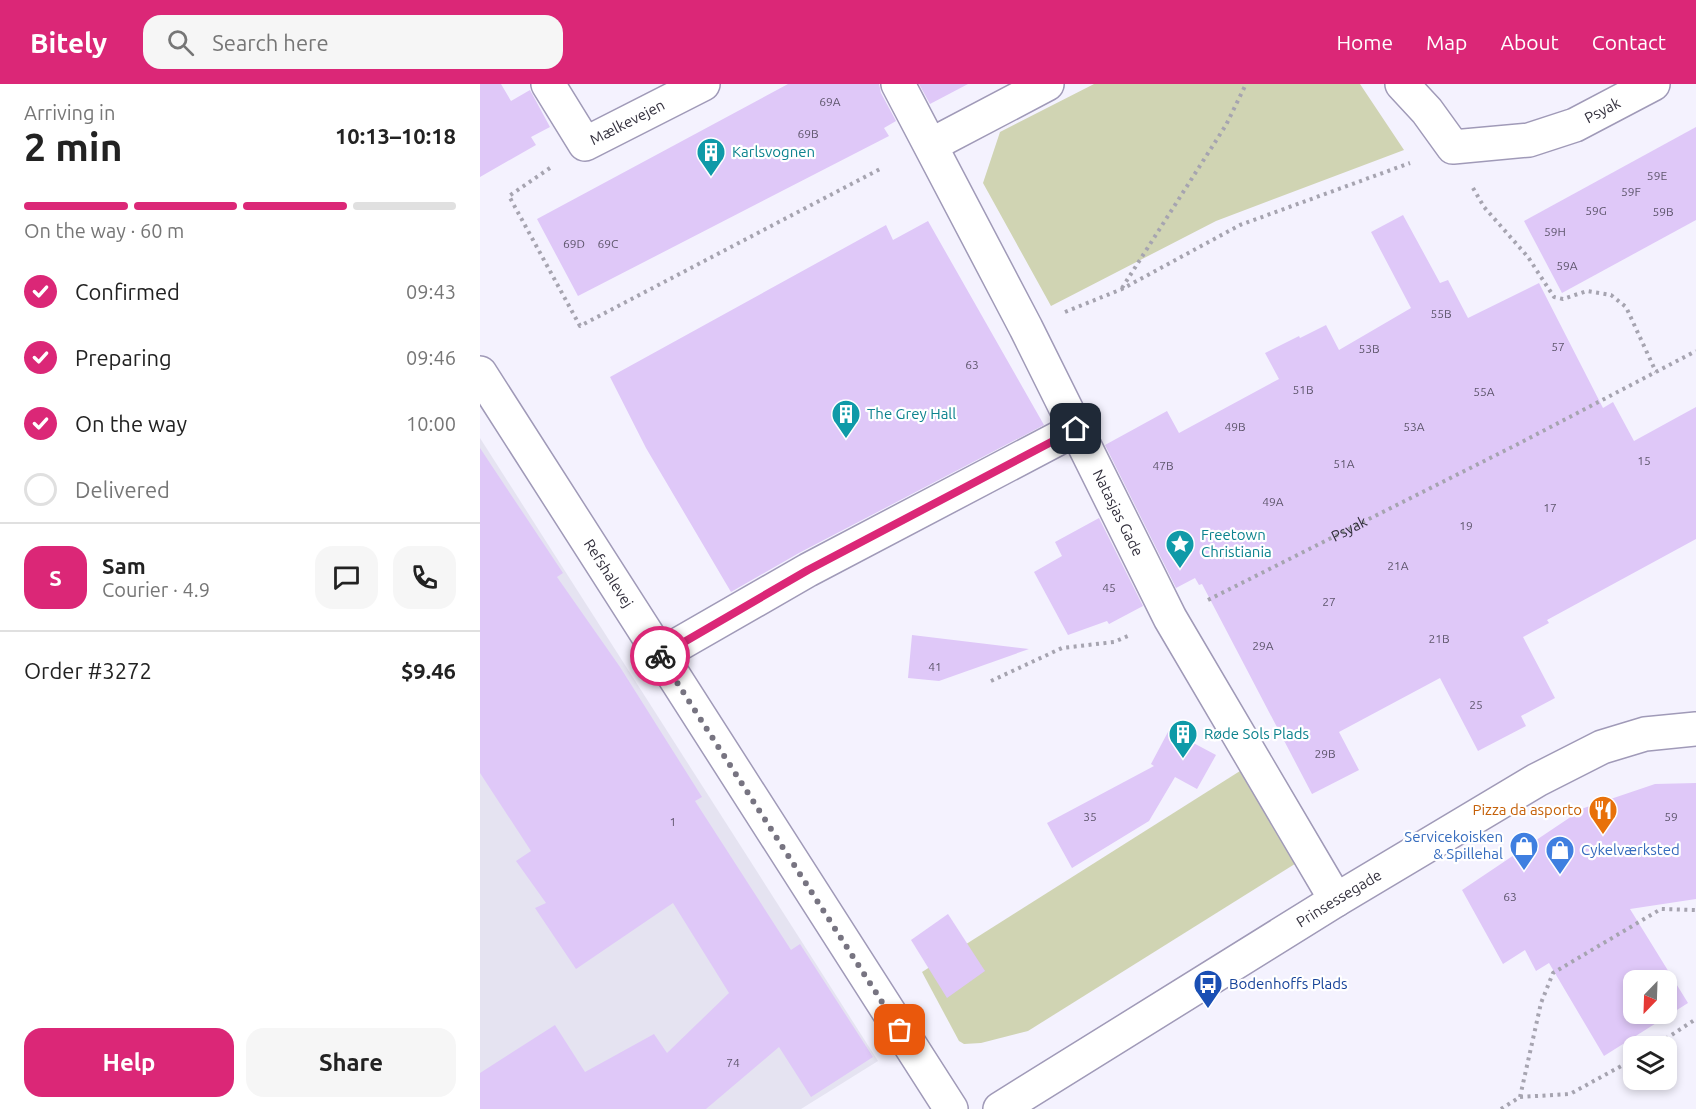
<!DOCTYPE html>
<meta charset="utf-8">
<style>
:root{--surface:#fff;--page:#f6f6f6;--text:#222;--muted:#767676;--line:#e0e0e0;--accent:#db2777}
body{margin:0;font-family:Ubuntu,sans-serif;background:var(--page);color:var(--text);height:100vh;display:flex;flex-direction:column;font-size:22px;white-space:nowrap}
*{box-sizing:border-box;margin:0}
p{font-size:20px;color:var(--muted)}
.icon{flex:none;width:33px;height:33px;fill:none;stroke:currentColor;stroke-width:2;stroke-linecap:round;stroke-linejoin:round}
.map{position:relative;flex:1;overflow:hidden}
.side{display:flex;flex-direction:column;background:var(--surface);width:480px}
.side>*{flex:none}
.needle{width:39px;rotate:203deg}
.buttons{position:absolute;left:1143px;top:886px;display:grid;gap:12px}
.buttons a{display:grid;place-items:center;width:54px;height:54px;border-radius:12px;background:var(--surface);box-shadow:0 3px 9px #0003;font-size:30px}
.pin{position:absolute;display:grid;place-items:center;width:51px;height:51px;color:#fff;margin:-26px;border-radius:12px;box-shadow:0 3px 9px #0006}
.courier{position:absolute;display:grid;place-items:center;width:60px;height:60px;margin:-30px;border:4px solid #db2777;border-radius:50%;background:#fff;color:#222;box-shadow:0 2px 8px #0007}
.headline em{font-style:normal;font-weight:700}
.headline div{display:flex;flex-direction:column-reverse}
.headline{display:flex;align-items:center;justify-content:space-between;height:102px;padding:0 24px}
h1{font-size:39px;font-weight:700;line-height:45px}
.bar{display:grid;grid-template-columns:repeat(4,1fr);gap:9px 6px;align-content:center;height:72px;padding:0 24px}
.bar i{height:8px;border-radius:4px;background:var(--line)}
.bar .selected{background:var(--accent)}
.bar p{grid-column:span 4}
.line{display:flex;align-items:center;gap:15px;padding:0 24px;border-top:2px solid var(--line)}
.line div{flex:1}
.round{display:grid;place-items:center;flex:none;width:63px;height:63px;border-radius:18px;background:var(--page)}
ol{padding:0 24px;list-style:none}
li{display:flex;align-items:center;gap:18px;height:66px}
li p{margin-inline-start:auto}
li .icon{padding:6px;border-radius:50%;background:var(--accent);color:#fff;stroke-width:4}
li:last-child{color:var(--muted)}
li i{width:33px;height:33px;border:3px solid var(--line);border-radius:50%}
.cta{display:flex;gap:12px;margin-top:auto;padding:12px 24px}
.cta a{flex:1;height:69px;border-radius:18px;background:var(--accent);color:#fff;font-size:24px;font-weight:700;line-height:69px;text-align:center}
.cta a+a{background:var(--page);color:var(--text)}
header{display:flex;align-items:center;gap:36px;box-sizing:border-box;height:84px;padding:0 30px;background:var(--accent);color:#fff}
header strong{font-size:28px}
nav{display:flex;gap:33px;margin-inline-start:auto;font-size:21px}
.search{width:420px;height:54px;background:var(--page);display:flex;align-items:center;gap:15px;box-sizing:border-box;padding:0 21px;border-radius:18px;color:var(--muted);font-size:22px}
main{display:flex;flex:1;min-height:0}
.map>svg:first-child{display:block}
.built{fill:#e5e3f1}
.green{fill:#d0d4b3}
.building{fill:#dfc8f8;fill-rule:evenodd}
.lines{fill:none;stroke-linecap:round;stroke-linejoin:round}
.street-casing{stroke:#a09ab8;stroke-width:36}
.secondary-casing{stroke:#a09ab8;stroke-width:36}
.path{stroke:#a6a4b0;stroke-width:4;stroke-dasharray:3 4.5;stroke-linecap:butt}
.street{stroke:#fff;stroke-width:33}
.secondary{stroke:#fff;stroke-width:33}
.done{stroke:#777481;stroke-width:6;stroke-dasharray:0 10.8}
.route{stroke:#db2777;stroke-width:8}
.labels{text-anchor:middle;stroke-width:4.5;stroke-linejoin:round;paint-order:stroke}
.number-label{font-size:12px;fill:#5e566c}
.street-label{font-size:15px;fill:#33303d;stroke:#fff}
.culture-label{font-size:15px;fill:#0d838f;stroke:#fff;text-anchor:start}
.food-label{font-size:15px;fill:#c56008;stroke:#fff;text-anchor:end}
.shop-label{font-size:15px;fill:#366cbe;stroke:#fff;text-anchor:end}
.transit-label{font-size:15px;fill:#164399;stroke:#fff;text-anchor:start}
</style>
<header>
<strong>Bitely</strong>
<div class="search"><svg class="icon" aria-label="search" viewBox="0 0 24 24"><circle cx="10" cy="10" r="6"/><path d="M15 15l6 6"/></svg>Search here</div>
<nav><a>Home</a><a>Map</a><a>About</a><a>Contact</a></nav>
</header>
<main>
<section class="side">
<div class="headline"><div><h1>2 min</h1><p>Arriving in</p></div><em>10:13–10:18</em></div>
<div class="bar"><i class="selected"></i><i class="selected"></i><i class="selected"></i><i></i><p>On the way · 60 m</p></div>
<ol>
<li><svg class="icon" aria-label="check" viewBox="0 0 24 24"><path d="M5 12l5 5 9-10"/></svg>Confirmed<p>09:43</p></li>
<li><svg class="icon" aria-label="check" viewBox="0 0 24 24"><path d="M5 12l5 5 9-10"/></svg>Preparing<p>09:46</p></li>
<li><svg class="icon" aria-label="check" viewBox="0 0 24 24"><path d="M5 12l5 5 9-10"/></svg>On the way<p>10:00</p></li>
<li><i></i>Delivered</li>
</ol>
<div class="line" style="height:108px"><b class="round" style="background:var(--accent);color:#fff">S</b><div><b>Sam</b><p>Courier · 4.9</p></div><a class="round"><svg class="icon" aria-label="chat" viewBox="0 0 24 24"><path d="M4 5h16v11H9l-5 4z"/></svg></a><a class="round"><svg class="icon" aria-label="phone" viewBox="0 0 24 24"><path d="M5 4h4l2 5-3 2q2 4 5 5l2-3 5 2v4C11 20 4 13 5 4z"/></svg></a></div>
<div class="line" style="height:78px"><div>Order #3272</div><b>$9.46</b></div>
<div class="cta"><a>Help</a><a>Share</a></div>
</section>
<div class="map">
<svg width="1216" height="1025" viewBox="0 0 1216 1025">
<rect width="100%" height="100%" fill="#f4f2fe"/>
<path class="built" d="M0,354L398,977L321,1025H0Z"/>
<g class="green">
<path d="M614,0H880L924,66L736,137L571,222L503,99L520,48Z"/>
<path d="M760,687L818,778L548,947L501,959L484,960L479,957L442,888Z"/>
</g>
<g class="building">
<path d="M0,0H21L31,17L50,6L70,43L51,53L56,61L0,93Z"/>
<path d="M308,0H399L401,9L416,37L404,44L409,52L98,212L57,135Z"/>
<path d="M439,0H488L450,20Z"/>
<path d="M1216,43V136L1082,209L1044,137Z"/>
<path d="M923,131L960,199L968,196L988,234L1059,199L1123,324L1133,318L1154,357L1216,323V455L1067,536L1069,539L1043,553L1075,614L1041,632L1046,642L998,667L960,594L859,648L879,686L832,710L722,500L719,501L715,494L696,504L625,361L687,327L699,349L799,295L785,269L819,252L820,254L846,241L859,266L931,224L891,148Z"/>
<path d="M448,137L564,341L319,469L251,508L166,364L130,293L406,141L413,156Z"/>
<path d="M0,364L83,489L77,493L140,583L222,713L215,717L311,866L320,860L393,973L331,1013L299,963L226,1025H0V989L75,941L105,988L174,950L187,969L249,909L193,819L96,885L55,824L66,819L36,777L51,767L0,689Z"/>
<path d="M619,434L663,522L629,540L627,537L588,551L554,488L582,472L575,458Z"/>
<path d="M432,551L549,565L459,597L428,594Z"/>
<path d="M689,646L736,671L717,705L695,693L669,737L592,784L567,739L674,682L671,680Z"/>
<path d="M1216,699V815L1150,825L1208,919L1124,972L1069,879L1056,887L1045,866L1023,880L982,806L1104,724L1175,700ZM1154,897H1186V930H1154Z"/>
<path d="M468,830L505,887L467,914L431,856Z"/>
</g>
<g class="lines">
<g class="street-casing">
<g id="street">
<path id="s2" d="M68,0L105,60L223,0"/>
<path id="s3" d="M418,0L546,244L690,534L856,816"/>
<path id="s4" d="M922,0L947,27L973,63L1049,56L1095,41L1173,0"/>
<path d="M451,61L567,0"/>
<path id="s5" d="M0,289L471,1025"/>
<path d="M180,571L328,486L596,345"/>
</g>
</g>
<g class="secondary-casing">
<g id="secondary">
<path id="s6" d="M520,1025L856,816L1057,696L1122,663L1165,650L1216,645"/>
</g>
</g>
<g class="path">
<path d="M70,84L29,112L100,242L402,84"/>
<path d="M993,104L1004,123L1048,173L1074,213L1083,215L1107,207L1131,211L1146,223L1176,288"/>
<path d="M642,204L746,41L766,0"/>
<path d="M585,228L642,205L760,141L930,79"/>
<path id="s1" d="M728,516L1038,360L1216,267"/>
<path d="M511,597L582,564L634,558L650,551"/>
<path d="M1173,963L1216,935"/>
<path d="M1040,1013L1061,919L1073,889L1181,825L1216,826"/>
<path d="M1021,1025L1040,1013L1090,1010L1154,975"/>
</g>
<use href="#street" class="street"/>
<use href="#secondary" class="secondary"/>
</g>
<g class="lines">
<path class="done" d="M180,572L420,946"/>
<path class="route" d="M180,572L328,486L596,345"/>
</g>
<defs>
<g id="building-pin" transform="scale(1.5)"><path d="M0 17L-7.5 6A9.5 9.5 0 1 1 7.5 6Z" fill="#0f9aa8" stroke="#fff"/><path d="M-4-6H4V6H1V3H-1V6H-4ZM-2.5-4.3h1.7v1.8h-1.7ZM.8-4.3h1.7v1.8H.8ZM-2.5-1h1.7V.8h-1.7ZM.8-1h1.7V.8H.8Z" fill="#fff"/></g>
<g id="sight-pin" transform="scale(1.5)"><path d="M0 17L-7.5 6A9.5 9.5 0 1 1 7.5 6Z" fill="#0f9aa8" stroke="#fff"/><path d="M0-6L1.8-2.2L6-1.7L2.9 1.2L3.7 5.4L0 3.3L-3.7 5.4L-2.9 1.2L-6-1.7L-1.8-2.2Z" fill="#fff"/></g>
<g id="restaurant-pin" transform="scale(1.5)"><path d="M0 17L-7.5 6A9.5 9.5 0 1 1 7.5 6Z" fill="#e8710a" stroke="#fff"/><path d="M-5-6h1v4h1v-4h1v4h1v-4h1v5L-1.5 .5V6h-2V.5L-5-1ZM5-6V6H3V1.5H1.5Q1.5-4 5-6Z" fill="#fff"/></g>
<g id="shop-pin" transform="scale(1.5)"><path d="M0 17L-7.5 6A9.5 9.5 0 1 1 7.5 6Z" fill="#3f7fe0" stroke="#fff"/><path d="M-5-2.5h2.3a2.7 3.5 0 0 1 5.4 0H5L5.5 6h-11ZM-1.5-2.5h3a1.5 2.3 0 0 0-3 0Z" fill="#fff"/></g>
<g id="bus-pin" transform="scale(1.5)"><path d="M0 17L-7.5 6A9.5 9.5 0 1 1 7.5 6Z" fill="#1a4fb4" stroke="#fff"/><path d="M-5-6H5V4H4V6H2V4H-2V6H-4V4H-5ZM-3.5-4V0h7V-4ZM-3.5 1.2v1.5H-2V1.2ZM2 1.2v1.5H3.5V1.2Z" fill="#fff"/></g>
</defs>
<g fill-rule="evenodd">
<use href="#building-pin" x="231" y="68"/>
<use href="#building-pin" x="366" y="330"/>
<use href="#sight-pin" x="700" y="460"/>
<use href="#building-pin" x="703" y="650"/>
<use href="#restaurant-pin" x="1123" y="726"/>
<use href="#shop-pin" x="1044" y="762"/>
<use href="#shop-pin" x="1080" y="766"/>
<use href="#bus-pin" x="728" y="900"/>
</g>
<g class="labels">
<g class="number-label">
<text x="350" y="22">69A</text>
<text x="328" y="54">69B</text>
<text x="1177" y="96">59E</text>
<text x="1151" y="112">59F</text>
<text x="1116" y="131">59G</text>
<text x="1183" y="132">59B</text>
<text x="1075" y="152">59H</text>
<text x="94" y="164">69D</text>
<text x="128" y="164">69C</text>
<text x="1087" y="186">59A</text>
<text x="961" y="234">55B</text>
<text x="1078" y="267">57</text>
<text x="889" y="269">53B</text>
<text x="492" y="285">63</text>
<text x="823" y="310">51B</text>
<text x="1004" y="312">55A</text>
<text x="755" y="347">49B</text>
<text x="934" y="347">53A</text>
<text x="1164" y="381">15</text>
<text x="864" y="384">51A</text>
<text x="683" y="386">47B</text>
<text x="793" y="422">49A</text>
<text x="1070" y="428">17</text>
<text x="986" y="446">19</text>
<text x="918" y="486">21A</text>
<text x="629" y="508">45</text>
<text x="849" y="522">27</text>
<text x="959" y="559">21B</text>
<text x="783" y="566">29A</text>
<text x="455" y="587">41</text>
<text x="996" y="625">25</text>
<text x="845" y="674">29B</text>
<text x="610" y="737">35</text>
<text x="1191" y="737">59</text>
<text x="193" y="742">1</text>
<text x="1030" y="817">63</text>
<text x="253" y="983">74</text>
</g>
<g class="street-label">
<text dy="5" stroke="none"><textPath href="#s4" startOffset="237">Psyak</textPath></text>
<text dy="5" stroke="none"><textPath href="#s2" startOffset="118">Mælkevejen</textPath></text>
<text dy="5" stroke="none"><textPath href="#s3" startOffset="482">Natasjas Gade</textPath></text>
<text dy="5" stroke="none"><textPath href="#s1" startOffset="158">Psyak</textPath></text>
<text dy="5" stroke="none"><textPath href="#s5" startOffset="238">Refshalevej</textPath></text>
<text dy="5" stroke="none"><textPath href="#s6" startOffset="399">Prinsessegade</textPath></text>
</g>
<g class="culture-label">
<text x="252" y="73">Karlsvognen</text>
<text x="387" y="335">The Grey Hall</text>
<text x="721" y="456">Freetown<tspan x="721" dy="17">Christiania</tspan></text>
<text x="724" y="655">Røde Sols Plads</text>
</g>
<g class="food-label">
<text x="1102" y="731">Pizza da asporto</text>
</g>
<g class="shop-label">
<text x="1023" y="758">Servicekoisken<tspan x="1023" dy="17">&amp; Spillehal</tspan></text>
<text x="1101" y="771" text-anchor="start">Cykelværksted</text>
</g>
<g class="transit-label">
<text x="749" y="905">Bodenhoffs Plads</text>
</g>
</g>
</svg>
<div class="buttons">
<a><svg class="needle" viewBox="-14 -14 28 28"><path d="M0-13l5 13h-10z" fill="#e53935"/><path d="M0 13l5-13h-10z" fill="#767676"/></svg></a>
<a><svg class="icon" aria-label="layers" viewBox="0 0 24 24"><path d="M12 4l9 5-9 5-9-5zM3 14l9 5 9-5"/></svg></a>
</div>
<div class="pin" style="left:420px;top:946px;background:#ea580c"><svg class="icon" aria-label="bag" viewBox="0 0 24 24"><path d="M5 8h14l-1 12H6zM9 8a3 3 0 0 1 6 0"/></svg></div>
<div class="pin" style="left:596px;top:345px;background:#1f2937"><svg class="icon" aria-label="home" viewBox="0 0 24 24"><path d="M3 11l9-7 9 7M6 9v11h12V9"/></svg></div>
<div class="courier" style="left:180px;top:572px"><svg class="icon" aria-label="bike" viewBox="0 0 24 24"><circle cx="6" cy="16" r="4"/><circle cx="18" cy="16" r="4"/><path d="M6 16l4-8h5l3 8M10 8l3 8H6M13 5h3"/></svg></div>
</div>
</main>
